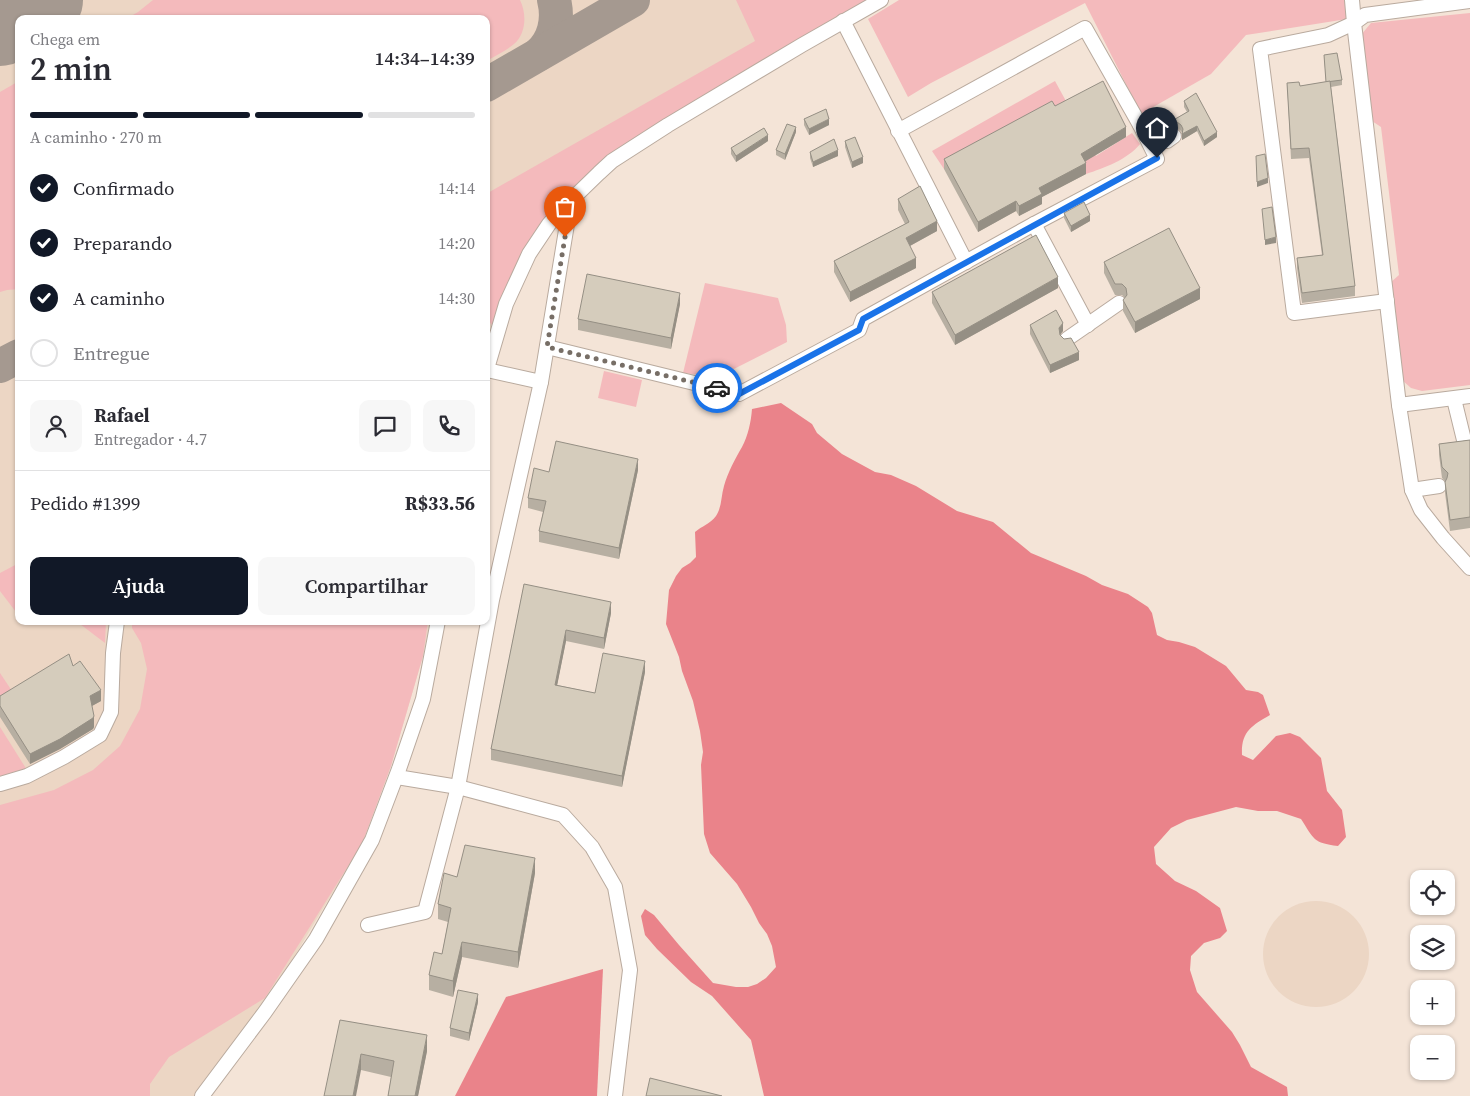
<!DOCTYPE html>
<html lang="pt">
<meta charset="utf-8">
<style>
:root{--surface:#fff;--page:#f7f7f7;--text:#2b2b33;--muted:#7c7c81;--line:#e1e1e2;--accent:#111827}
body{margin:0;font-family:"Source Serif 4",serif;background:var(--page);color:var(--text);height:100vh;display:flex;flex-direction:column;font-size:19px;white-space:nowrap}
*{box-sizing:border-box;margin:0}
p{font-size:16px;color:var(--muted)}
.icon{flex:none;width:28px;height:28px;fill:none;stroke:currentColor;stroke-width:2;stroke-linecap:round;stroke-linejoin:round}
.map{position:relative;flex:1;overflow:hidden}
.drawer{position:absolute;left:15px;top:15px;width:475px;height:610px;display:flex;flex-direction:column;background:var(--surface);border-radius:10px;box-shadow:0 1px 4px #0004}
.drawer>*{flex:none}
.controls{position:absolute;left:1410px;top:870px;display:grid;gap:10px}
.controls a{display:grid;place-items:center;width:45px;height:45px;border-radius:10px;background:var(--surface);box-shadow:0 1px 4px #0004;font-size:25px}
.pin{position:absolute;display:grid;place-items:center;width:42px;height:42px;color:#fff;margin:-51px -21px;border-radius:50% 50% 50% 0;rotate:-45deg;box-shadow:0 0 5px #0007}
.pin .icon{rotate:45deg}
.courier{position:absolute;display:grid;place-items:center;width:50px;height:50px;margin:-25px;border:4px solid #1a73e8;border-radius:50%;background:#fff;color:#222;box-shadow:0 1px 6px #0007}
.head em{font-style:normal;font-weight:600}
.head div{display:flex;flex-direction:column-reverse}
.head{display:flex;align-items:center;justify-content:space-between;height:85px;padding:0 15px}
h1{font-size:32px;font-weight:600;line-height:38px}
.bar{display:grid;grid-template-columns:repeat(4,1fr);gap:8px 5px;align-content:center;height:60px;padding:0 15px}
.bar i{height:6px;border-radius:4px;background:var(--line)}
.bar .current{background:var(--accent)}
.bar p{grid-column:span 4}
.line{display:flex;align-items:center;gap:12px;padding:0 15px;border-top:1px solid var(--line)}
.line div{flex:1}
.round{display:grid;place-items:center;flex:none;width:52px;height:52px;border-radius:10px;background:var(--page)}
ol{padding:0 15px;list-style:none}
li{display:flex;align-items:center;gap:15px;height:55px}
li p{margin-inline-start:auto}
li .icon{padding:5px;border-radius:50%;background:var(--accent);color:#fff;stroke-width:4}
li:last-child{color:var(--muted)}
li i{width:28px;height:28px;border:2px solid var(--line);border-radius:50%}
.cta{display:flex;gap:10px;margin-top:auto;padding:10px 15px}
.cta a{flex:1;height:58px;border-radius:10px;background:var(--accent);color:#fff;font-size:20px;font-weight:600;line-height:58px;text-align:center}
.cta a+a{background:var(--page);color:var(--text)}
.map>svg:first-child{display:block}
.built{fill:#ecd6c4}
.green{fill:#f4babc}
.forest{fill:#ea838a}
.lines{fill:none;stroke-linecap:round;stroke-linejoin:round}
.taxiway{stroke:#a59990;stroke-width:34}
.runway{stroke:#a59990;stroke-width:84}
.minor-casing{stroke:#b9aa9e;stroke-width:16}
.minor{stroke:#fff;stroke-width:14}
.wall{fill:#b7afa2}
.shaded-wall{fill:#958f84}
.building{fill:#d5ccbc;stroke:#958f84}
.done{stroke:#776e66;stroke-width:5;stroke-dasharray:0 9}
.route{stroke:#1a73e8;stroke-width:6}
</style>
<div class="map">
<svg width="1470" height="1096" viewBox="0 0 1470 1096">
<rect width="100%" height="100%" fill="#f4e4d7"/>
<g class="built">
<path d="M0,0H865L588,173L515,261L486,340V19H19V621H430L423,656L391,766L362,844L291,962L196,1096H0Z"/>
<circle cx="1316" cy="954" r="53"/>
</g>
<g class="green">
<path d="M153,0H520C527,14 526,34 514,44C506,51 495,56 486,61V19H126L138,12Z"/>
<path d="M736,0H875L683,116L571,200L529,254L497,332L486,317V194L755,41Z"/>
<path d="M899,0H1345L1347,19L1246,35L1211,74L1141,114L1085,3L931,83L908,97L868,19Z"/>
<path d="M1470,13V385L1422,391L1411,388L1402,380L1390,283L1399,275L1381,127L1372,121L1361,35L1371,23Z"/>
<path d="M19,81V289L7,290L0,292V92Z"/>
<path d="M1055,81L1096,156L1132,133L1140,144C1127,160 1104,168 1086,174L1052,111L944,169L932,151Z"/>
<path d="M705,283L778,298L786,325L787,342L718,377L683,373Z"/>
<path d="M604,371L642,380L636,407L598,398Z"/>
<path d="M19,563V616L0,591V573Z"/>
<path d="M76,621H106L105,643Z"/>
<path d="M132,621H428L423,656L391,766L362,844L265,998L169,1057L150,1084V1096H0V805L54,790L93,770L120,746L140,709L147,669L141,643L132,628Z"/>
<path d="M0,673L12,691L0,699Z"/>
<path d="M0,727L27,770L0,778Z"/>
</g>
<g class="forest">
<path d="M781,403L812,424L817,433L842,454L875,472L891,475L916,486L957,511L993,522L1031,553L1086,576L1102,585L1128,594L1148,607L1152,613L1157,635L1167,640L1179,642L1195,647L1226,666L1246,690L1258,692L1263,695L1270,715C1251,726 1241,732 1242,755L1253,760L1276,736L1290,733L1300,737L1321,758L1327,791L1342,810L1346,837L1338,846C1313,843 1314,839 1301,819L1277,811H1258L1236,807L1187,820L1171,828L1154,847L1156,864L1175,881L1196,891L1220,908L1227,931L1220,938L1204,943L1191,956L1190,970L1197,992L1232,1032L1240,1045L1251,1067L1287,1087L1288,1096H764L751,1040L712,996L691,982L657,949L645,935L641,916L645,909L654,915L679,945L713,983L736,987H748L757,984L766,978L776,967L772,946L767,934L759,923L751,907L737,884L710,853L704,834L701,765L703,752L700,731L693,701L682,671L679,657L666,624L669,590L676,576L682,568L690,563L696,557L695,532C702,526 710,524 716,516C722,507 721,496 724,486C728,472 735,459 742,447C748,436 751,422 752,409Z"/>
<path d="M603,969L597,1096H455L506,997Z"/>
</g>
<g class="lines">
<g class="taxiway">
<path d="M539,54C554,41 559,20 554,0"/>
<path d="M486,85L633,0"/>
<path d="M0,366L19,356"/>
</g>
<path class="runway" d="M0,24L41,0"/>
<g class="minor-casing">
<g id="minor">
<path d="M1352,0L1354,23L1328,35L1260,49L1294,313L1387,301"/>
<path d="M1470,1L1365,15L1354,23L1399,405L1412,490L1421,510L1443,538L1470,568"/>
<path d="M843,21L966,262"/>
<path d="M1140,125L1156,116L1167,141L1174,136"/>
<path d="M1034,224L1088,325"/>
<path d="M1067,339L1119,303"/>
<path d="M547,347L739,394L859,330L863,319L1034,224L1157,159L1140,125L1085,28L898,131"/>
<path d="M487,370L541,382L571,200"/>
<path d="M486,372L506,304L529,254L549,224L566,205L599,173L612,161L668,125L802,45L881,0"/>
<path d="M1454,399L1464,440"/>
<path d="M1399,405L1470,396"/>
<path d="M1412,490L1439,486"/>
<path d="M397,777L458,787L563,815L592,847L615,887L630,970L615,1096"/>
<path d="M0,784L27,776L64,757L100,735L111,712L113,653L117,621"/>
<path d="M368,925L425,912L458,787L492,600L541,382"/>
<path d="M202,1096L265,1012L316,939L372,840L399,769L423,699L438,621"/>
</g>
</g>
<use href="#minor" class="minor"/>
</g>
<g class="wall">
<path d="M1324,55L1342,80V85L1331,87L1355,286V296L1302,303L1297,268V258L1322,255L1309,158L1291,159L1287,83L1300,86L1326,82Z"/>
<path d="M1184,101L1217,137L1204,146L1197,131L1182,140V133L1181,131L1177,128L1170,127V122L1187,112L1184,107Z"/>
<path d="M1055,106L1126,137L1085,161L1086,174L1042,197V204L1019,216L1016,211L978,232L944,169V159Z"/>
<path d="M804,119L829,125L809,135L804,125Z"/>
<path d="M796,132L785,160L776,155V150Z"/>
<path d="M768,141L736,162L731,154V148Z"/>
<path d="M845,141L863,163L852,168L845,147Z"/>
<path d="M810,152L838,156L813,167L810,158Z"/>
<path d="M898,199L937,231L910,246L916,268L850,302L834,272V261L905,224L898,210Z"/>
<path d="M1064,213L1090,221L1071,232L1064,218Z"/>
<path d="M1104,262L1200,299L1135,333L1123,311V300L1125,298L1122,295H1115L1104,273Z"/>
<path d="M1058,288L955,345L932,303V292Z"/>
<path d="M680,304L671,349L578,330V319Z"/>
<path d="M1030,325L1063,331L1060,335L1079,360L1050,373L1030,334Z"/>
<path d="M1470,440V528L1450,531L1445,493V481L1442,478L1439,455V444Z"/>
<path d="M638,470L619,559L539,542V531L543,512L528,508V498L549,472Z"/>
<path d="M524,584L611,613L604,649L566,641L557,685L595,693L645,672L622,787L491,760V749Z"/>
<path d="M73,666L101,701L92,706L94,727L93,729L60,749L30,764L0,717V696Z"/>
<path d="M535,873L518,968L462,957L453,997L429,990V975L442,954L448,922L438,919V904L457,877Z"/>
<path d="M478,1002L469,1041L450,1036V1028Z"/>
<path d="M340,1020L427,1051L418,1096H388L391,1077L361,1070Z"/>
</g>
<g class="shaded-wall">
<path d="M829,119V125L809,135V129Z"/>
<path d="M1197,126V131L1182,140V134Z"/>
<path d="M796,127V132L785,160V154Z"/>
<path d="M1126,127V137L1081,164V154Z"/>
<path d="M1217,132V137L1204,146V141Z"/>
<path d="M768,135V141L736,162V156Z"/>
<path d="M838,150V156L813,167V162Z"/>
<path d="M863,157V163L852,168V162Z"/>
<path d="M1086,163V174L1042,197V204L1019,216V206L1039,188Z"/>
<path d="M1268,178V183L1257,187V182Z"/>
<path d="M1016,201V211L978,232V222Z"/>
<path d="M1090,215V221L1071,232V226Z"/>
<path d="M937,221V231L906,248V238Z"/>
<path d="M1276,237V243L1265,245V240Z"/>
<path d="M916,258V268L850,302V292Z"/>
<path d="M1058,277V288L955,345V335Z"/>
<path d="M1200,288V299L1135,333V322Z"/>
<path d="M680,293V304L671,349V338Z"/>
<path d="M1063,323V331L1059,336V328Z"/>
<path d="M1079,352V360L1050,373V365Z"/>
<path d="M638,459V470L619,559V548Z"/>
<path d="M611,602V613L604,649V638Z"/>
<path d="M566,630V641L555,696V685Z"/>
<path d="M645,661V672L622,787V776Z"/>
<path d="M101,690V701L90,707V696Z"/>
<path d="M94,716V727L93,729L60,749L30,764V754Z"/>
<path d="M535,858V873L518,968V952Z"/>
<path d="M462,942V957L453,997V981Z"/>
<path d="M478,994V1002L469,1041V1033Z"/>
<path d="M427,1035V1051L418,1096H415Z"/>
<path d="M361,1054V1070L356,1096H353Z"/>
</g>
<g class="building">
<path d="M1337,53L1342,80L1326,82L1324,55Z"/>
<path d="M1103,81L1126,127L1081,154L1086,163L1039,188L1042,194L1019,206L1016,201L978,222L944,159L1052,101L1055,106Z"/>
<path d="M1330,81L1355,286L1302,293L1297,258L1323,255L1309,148L1291,149L1287,83L1299,82L1300,86Z"/>
<path d="M1196,93L1217,132L1204,141L1197,126L1182,134L1183,129L1181,125L1177,122H1170L1189,111L1184,101Z"/>
<path d="M826,109L829,119L809,129L804,119Z"/>
<path d="M787,124L796,127L785,154L776,150Z"/>
<path d="M764,128L768,135L736,156L731,148Z"/>
<path d="M855,137L863,157L852,162L845,141Z"/>
<path d="M834,139L838,150L813,162L810,152Z"/>
<path d="M1265,154L1268,178L1257,182L1256,156Z"/>
<path d="M920,186L937,221L906,238L916,258L850,292L834,261L909,222L898,199Z"/>
<path d="M1084,202L1090,215L1071,226L1064,213Z"/>
<path d="M1272,207L1276,237L1265,240L1262,209Z"/>
<path d="M1169,228L1200,288L1135,322L1123,300L1127,295L1126,288L1122,284H1115L1104,262Z"/>
<path d="M1036,235L1058,277L955,335L932,292Z"/>
<path d="M587,274L680,293L671,338L578,319Z"/>
<path d="M1056,310L1063,323L1059,328L1060,335L1064,339L1071,338L1079,352L1050,365L1030,325Z"/>
<path d="M1470,440V517L1450,520L1445,482L1447,478L1448,473L1442,467L1439,444Z"/>
<path d="M556,441L638,459L619,548L539,531L546,501L528,498L534,468L549,472Z"/>
<path d="M524,584L611,602L604,638L566,630L555,685L595,693L603,653L645,661L622,776L491,749Z"/>
<path d="M69,654L73,666L80,661L101,690L90,696L94,716L93,718L60,739L30,754L0,706V696Z"/>
<path d="M465,845L535,858L518,952L462,942L453,981L429,975L434,952L442,954L451,908L438,904L444,873L457,877Z"/>
<path d="M458,990L478,994L469,1033L450,1028Z"/>
<path d="M340,1020L427,1035L415,1096H388L394,1061L361,1054L353,1096H324Z"/>
<path d="M650,1078L722,1096H646Z"/>
</g>
<g class="lines">
<path class="done" d="M565,237L547,347L717,388"/>
<path class="route" d="M717,388L739,394L859,330L863,319L1157,158"/>
</g>
</svg>
<div class="controls">
<a><svg class="icon" aria-label="locate" viewBox="0 0 24 24"><circle cx="12" cy="12" r="6"/><path d="M12 2v4M12 18v4M2 12h4M18 12h4"/></svg></a>
<a><svg class="icon" aria-label="layers" viewBox="0 0 24 24"><path d="M12 4l9 5-9 5-9-5zM3 14l9 5 9-5"/></svg></a>
<a>+</a>
<a>−</a>
</div>
<div class="pin" style="left:565px;top:237px;background:#ea580c"><svg class="icon" aria-label="bag" viewBox="0 0 24 24"><path d="M5 8h14l-1 12H6zM9 8a3 3 0 0 1 6 0"/></svg></div>
<div class="pin" style="left:1157px;top:158px;background:#1f2937"><svg class="icon" aria-label="home" viewBox="0 0 24 24"><path d="M3 11l9-7 9 7M6 9v11h12V9"/></svg></div>
<div class="courier" style="left:717px;top:388px"><svg class="icon" aria-label="car" viewBox="0 0 24 24"><path d="M5 17H2v-5l4-1 3-4h7l3 4 3 1v5h-3M9 17h6M6 11h13"/><circle cx="7" cy="17" r="2"/><circle cx="17" cy="17" r="2"/></svg></div>
<section class="drawer">
<div class="head"><div><h1>2 min</h1><p>Chega em</p></div><em>14:34–14:39</em></div>
<div class="bar"><i class="current"></i><i class="current"></i><i class="current"></i><i></i><p>A caminho · 270 m</p></div>
<ol>
<li><svg class="icon" aria-label="check" viewBox="0 0 24 24"><path d="M5 12l5 5 9-10"/></svg>Confirmado<p>14:14</p></li>
<li><svg class="icon" aria-label="check" viewBox="0 0 24 24"><path d="M5 12l5 5 9-10"/></svg>Preparando<p>14:20</p></li>
<li><svg class="icon" aria-label="check" viewBox="0 0 24 24"><path d="M5 12l5 5 9-10"/></svg>A caminho<p>14:30</p></li>
<li><i></i>Entregue</li>
</ol>
<div class="line" style="height:90px"><a class="round"><svg class="icon" aria-label="person" viewBox="0 0 24 24"><circle cx="12" cy="8" r="4"/><path d="M4 21q1-7 8-7t8 7"/></svg></a><div><b>Rafael</b><p>Entregador · 4.7</p></div><a class="round"><svg class="icon" aria-label="chat" viewBox="0 0 24 24"><path d="M4 5h16v11H9l-5 4z"/></svg></a><a class="round"><svg class="icon" aria-label="phone" viewBox="0 0 24 24"><path d="M5 4h4l2 5-3 2q2 4 5 5l2-3 5 2v4C11 20 4 13 5 4z"/></svg></a></div>
<div class="line" style="height:65px"><div>Pedido #1399</div><b>R$33.56</b></div>
<div class="cta"><a>Ajuda</a><a>Compartilhar</a></div>
</section>
</div>
